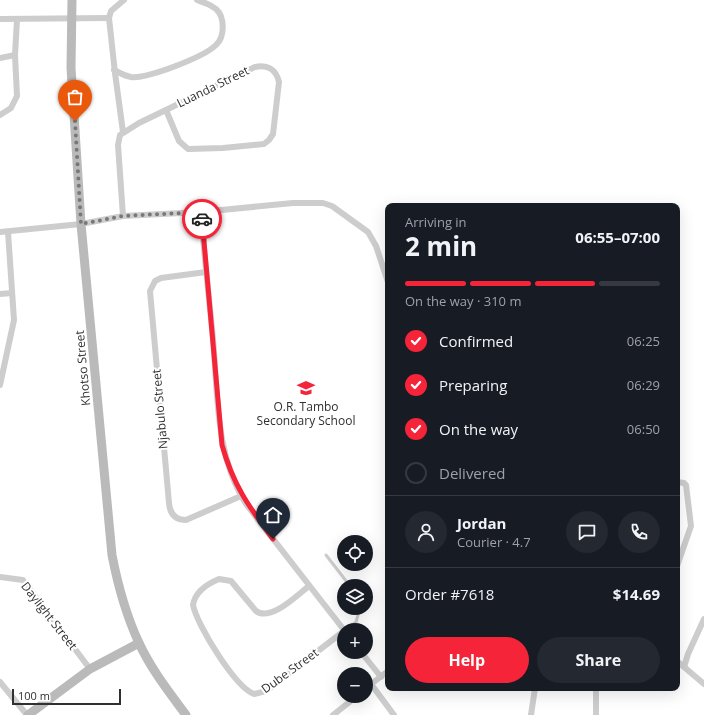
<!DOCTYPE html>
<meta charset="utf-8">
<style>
:root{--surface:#171b24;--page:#242831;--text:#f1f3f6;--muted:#9ea1a6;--line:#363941;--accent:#f52439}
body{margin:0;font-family:"Open Sans",sans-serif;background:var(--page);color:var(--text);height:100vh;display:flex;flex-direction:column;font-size:15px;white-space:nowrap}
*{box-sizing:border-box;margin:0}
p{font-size:13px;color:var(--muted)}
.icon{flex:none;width:22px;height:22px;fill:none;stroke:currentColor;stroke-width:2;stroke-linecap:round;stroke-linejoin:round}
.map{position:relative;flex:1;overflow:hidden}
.side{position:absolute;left:385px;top:203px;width:295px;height:488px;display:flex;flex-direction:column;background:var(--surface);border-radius:8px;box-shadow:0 4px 16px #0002}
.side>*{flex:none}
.buttons{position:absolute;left:337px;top:535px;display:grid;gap:8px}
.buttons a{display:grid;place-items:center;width:36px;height:36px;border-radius:50%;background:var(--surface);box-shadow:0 4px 16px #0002;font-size:20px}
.scale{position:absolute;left:12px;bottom:10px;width:109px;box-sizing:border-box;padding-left:4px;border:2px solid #303030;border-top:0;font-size:11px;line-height:14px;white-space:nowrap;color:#303030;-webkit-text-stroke:3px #fff;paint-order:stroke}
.pin{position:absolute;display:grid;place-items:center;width:34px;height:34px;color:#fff;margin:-41px -17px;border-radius:50% 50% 50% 0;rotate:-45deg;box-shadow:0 0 4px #0007}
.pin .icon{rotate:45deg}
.courier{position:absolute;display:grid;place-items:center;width:40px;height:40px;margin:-20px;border:3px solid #f52439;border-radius:50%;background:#fff;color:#222;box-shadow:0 1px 5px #0007}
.summary em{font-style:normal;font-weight:700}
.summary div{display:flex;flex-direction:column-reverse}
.summary{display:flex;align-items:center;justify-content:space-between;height:68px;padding:0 20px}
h1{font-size:26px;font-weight:700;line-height:30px}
.bar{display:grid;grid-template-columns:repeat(4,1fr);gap:6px 4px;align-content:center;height:48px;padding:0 20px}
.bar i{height:5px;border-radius:3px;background:var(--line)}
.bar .active{background:var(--accent)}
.bar p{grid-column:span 4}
.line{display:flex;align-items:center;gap:10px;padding:0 20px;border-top:1px solid var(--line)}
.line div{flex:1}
.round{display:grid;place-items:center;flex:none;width:42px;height:42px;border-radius:21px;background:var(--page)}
ol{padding:0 20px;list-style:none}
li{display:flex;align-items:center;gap:12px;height:44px}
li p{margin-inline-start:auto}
li .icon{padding:4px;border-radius:50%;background:var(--accent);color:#fff;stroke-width:4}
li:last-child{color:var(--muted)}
li i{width:22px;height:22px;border:2px solid var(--line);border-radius:50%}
.primary-button{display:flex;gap:8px;margin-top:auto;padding:8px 20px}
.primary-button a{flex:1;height:46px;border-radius:24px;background:var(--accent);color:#fff;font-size:16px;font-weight:700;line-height:46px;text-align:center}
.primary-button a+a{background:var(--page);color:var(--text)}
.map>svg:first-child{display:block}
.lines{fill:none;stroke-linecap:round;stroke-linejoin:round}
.lane{stroke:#cdcdcd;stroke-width:3}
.street{stroke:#cdcdcd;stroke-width:6}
.secondary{stroke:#bababa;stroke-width:9}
.done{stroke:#787878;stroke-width:4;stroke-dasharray:0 7.2}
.route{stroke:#f52439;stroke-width:5}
.labels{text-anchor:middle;stroke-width:4;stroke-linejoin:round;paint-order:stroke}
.street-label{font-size:12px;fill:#303030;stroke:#fff}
.poi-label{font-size:12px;fill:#303030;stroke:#fff}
</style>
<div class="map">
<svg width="704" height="715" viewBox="0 0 704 715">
<rect width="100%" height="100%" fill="#fff"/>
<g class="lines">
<g class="lane">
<path d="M326,555L350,586"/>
<path d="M346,630L356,622L360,608"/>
</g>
<g class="street">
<path d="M0,19L109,18"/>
<path d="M0,58L15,55"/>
<path d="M114,70C120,73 125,76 131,77C147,79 204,57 216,45C225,37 225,17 216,9C210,4 203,2 197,0"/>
<path d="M0,115L11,108L17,96L15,55L17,20"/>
<path d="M123,132L115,73L109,18L111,11L124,0"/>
<path d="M201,212C204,255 209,297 213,339C218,395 215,455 246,504L344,630"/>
<path d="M123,216L118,145L120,135L139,123L255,67C267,64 276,69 279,82L273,134L269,140L264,144L223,148L188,149L179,141L166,110"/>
<path d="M0,232L81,224L123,216L201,212L293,203H323L332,206L368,232L376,246L388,282"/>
<path d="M206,272L161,278L155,281L150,291L169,503C170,514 175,520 186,520L241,496"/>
<path d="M0,294L12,293"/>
<path d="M0,385L14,320L8,232"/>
<path d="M677,482L684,483L686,485L691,526L677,566"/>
<path d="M0,577L23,580L90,669"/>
<path d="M309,586C297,595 271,622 256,611L231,581L219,579C207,584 195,592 193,605C197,625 235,687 254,694L266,691L344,631"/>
<path d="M361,652L381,677"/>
<path d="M677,661L704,684"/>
<path d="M684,667L688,654L704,619"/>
<path d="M0,682L27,715"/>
<path d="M371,684L394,715"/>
<path d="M366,688L388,671"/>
<path d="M596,688V715"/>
<path d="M333,715L357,696"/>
<path d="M531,715L535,688"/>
</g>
<g class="secondary">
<path d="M72,0L71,68L81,224L112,555C118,586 126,615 139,643C151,669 169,692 186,715"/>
<path d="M28,715L90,669L139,643"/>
</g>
</g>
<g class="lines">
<path class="done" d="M75,121L81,224L123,216L201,212L202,219"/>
<path class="route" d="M202,219L222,445C233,485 249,507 273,539"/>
</g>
<defs>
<g id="school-bare" transform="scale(1.38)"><path d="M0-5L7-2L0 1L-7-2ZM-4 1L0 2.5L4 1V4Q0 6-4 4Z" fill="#f52439" stroke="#fff" stroke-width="2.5" paint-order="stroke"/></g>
</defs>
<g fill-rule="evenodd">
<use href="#school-bare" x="306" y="388"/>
</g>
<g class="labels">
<g class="street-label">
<text transform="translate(213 87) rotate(-26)" y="4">Luanda Street</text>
<text transform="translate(83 368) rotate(-95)" y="4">Khotso Street</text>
<text transform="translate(160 409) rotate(-95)" y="4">Njabulo Street</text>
<text transform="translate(49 616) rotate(52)" y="4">Daylight Street</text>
<text transform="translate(290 671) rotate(-36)" y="4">Dube Street</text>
</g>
<g class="poi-label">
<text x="306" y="411">O.R. Tambo<tspan x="306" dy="14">Secondary School</tspan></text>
</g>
</g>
</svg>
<div class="buttons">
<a><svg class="icon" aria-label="locate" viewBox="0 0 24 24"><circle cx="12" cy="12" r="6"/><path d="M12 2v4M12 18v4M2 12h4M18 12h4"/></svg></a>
<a><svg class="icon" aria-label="layers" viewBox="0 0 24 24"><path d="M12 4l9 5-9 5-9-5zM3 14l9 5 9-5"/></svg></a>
<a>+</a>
<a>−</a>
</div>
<div class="scale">100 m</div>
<div class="pin" style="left:75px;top:121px;background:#ea580c"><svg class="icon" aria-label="bag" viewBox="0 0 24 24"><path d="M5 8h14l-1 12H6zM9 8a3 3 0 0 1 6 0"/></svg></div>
<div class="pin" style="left:273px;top:539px;background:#1f2937"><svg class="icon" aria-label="home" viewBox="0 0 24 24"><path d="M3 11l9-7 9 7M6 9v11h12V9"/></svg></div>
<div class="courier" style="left:202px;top:219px"><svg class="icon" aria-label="car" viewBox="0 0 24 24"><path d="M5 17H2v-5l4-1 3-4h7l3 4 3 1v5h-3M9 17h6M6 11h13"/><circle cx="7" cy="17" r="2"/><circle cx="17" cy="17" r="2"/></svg></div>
<section class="side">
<div class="summary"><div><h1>2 min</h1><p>Arriving in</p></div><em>06:55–07:00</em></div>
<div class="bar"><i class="active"></i><i class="active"></i><i class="active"></i><i></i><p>On the way · 310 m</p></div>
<ol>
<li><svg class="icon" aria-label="check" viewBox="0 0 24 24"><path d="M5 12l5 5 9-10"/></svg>Confirmed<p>06:25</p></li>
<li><svg class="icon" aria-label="check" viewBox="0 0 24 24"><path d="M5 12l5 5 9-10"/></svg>Preparing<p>06:29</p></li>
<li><svg class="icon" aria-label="check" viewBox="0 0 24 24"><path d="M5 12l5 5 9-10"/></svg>On the way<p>06:50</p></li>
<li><i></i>Delivered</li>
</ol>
<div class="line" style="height:72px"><a class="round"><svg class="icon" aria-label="person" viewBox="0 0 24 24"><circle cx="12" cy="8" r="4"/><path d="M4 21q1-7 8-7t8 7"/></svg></a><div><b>Jordan</b><p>Courier · 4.7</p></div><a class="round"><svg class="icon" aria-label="chat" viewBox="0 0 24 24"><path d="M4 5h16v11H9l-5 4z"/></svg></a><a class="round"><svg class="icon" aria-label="phone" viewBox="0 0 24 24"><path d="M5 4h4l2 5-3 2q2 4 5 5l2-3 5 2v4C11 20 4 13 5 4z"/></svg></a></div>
<div class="line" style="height:52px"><div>Order #7618</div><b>$14.69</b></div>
<div class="primary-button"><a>Help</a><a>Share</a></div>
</section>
</div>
